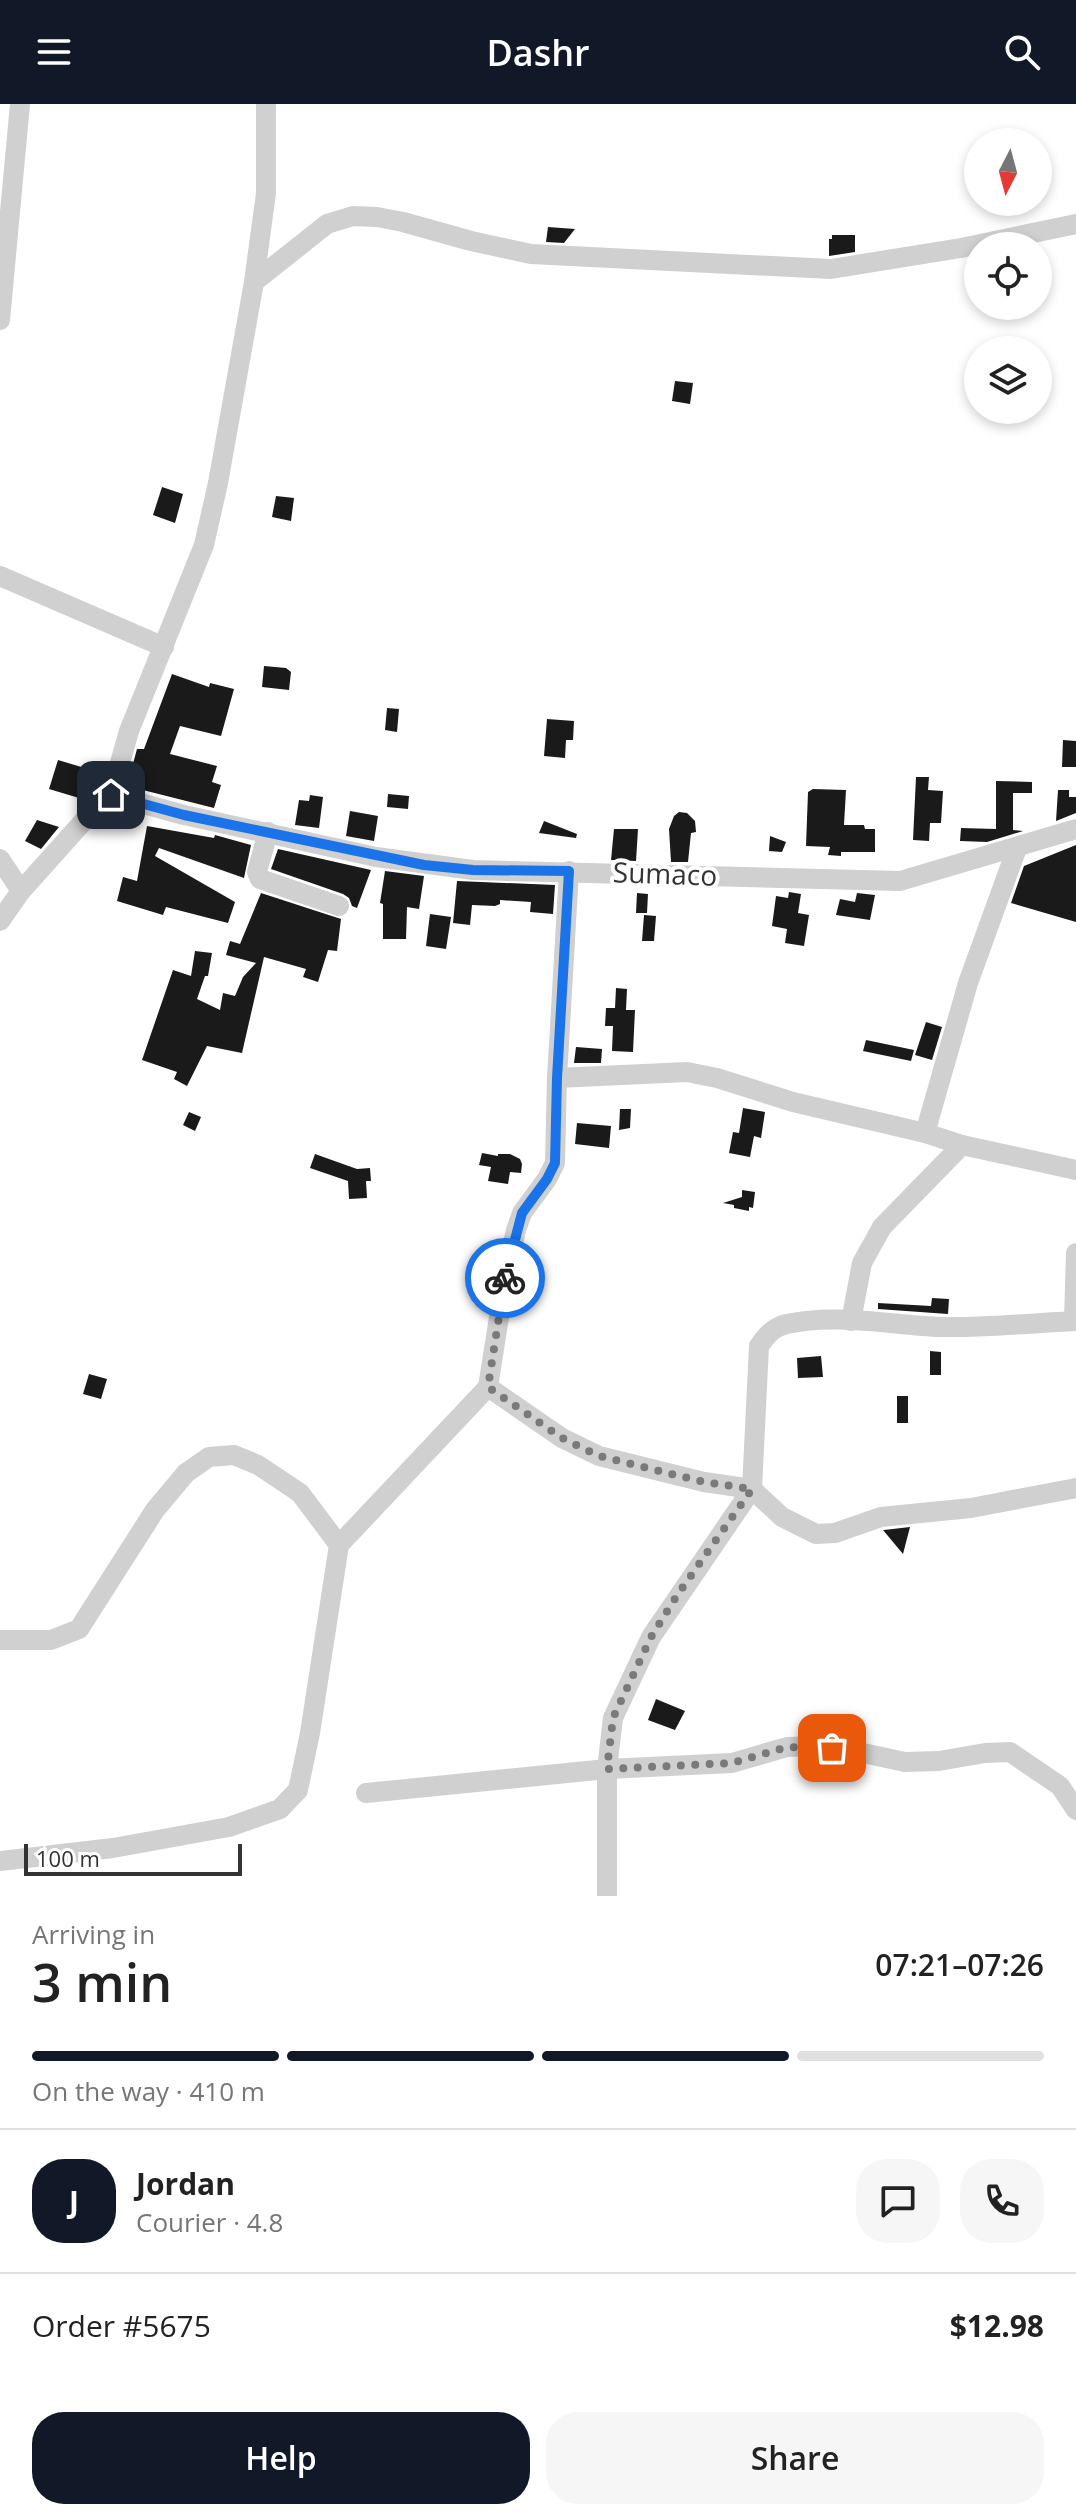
<!DOCTYPE html>
<meta charset="utf-8">
<style>
:root{--surface:#fff;--page:#f6f6f6;--text:#222;--muted:#767676;--line:#e0e0e0;--accent:#111827}
body{margin:0;font-family:"Open Sans",sans-serif;background:var(--page);color:var(--text);height:100vh;display:flex;flex-direction:column;font-size:30px;white-space:nowrap}
*{box-sizing:border-box;margin:0}
p{font-size:26px;color:var(--muted)}
.icon{flex:none;width:44px;height:44px;fill:none;stroke:currentColor;stroke-width:2;stroke-linecap:round;stroke-linejoin:round}
.map{position:relative;height:1792px;overflow:hidden}
.panel{display:flex;flex-direction:column;background:var(--surface);flex:1}
.panel>*{flex:none}
.needle{width:52px;rotate:186deg}
.buttons{position:absolute;left:964px;top:24px;display:grid;gap:16px}
.buttons a{display:grid;place-items:center;width:88px;height:88px;border-radius:50%;background:var(--surface);box-shadow:0 4px 12px #0003;font-size:40px}
.scale{position:absolute;left:24px;bottom:20px;width:218px;box-sizing:border-box;padding-left:8px;border:4px solid #333;border-top:0;font-size:22px;line-height:28px;white-space:nowrap;color:#333;-webkit-text-stroke:6px #fff;paint-order:stroke}
.pin{position:absolute;display:grid;place-items:center;width:68px;height:68px;color:#fff;margin:-34px;border-radius:16px;box-shadow:0 4px 12px #0006}
.courier{position:absolute;display:grid;place-items:center;width:80px;height:80px;margin:-40px;border:6px solid #1a73e8;border-radius:50%;background:#fff;color:#222;box-shadow:0 2px 10px #0007}
.head em{font-style:normal;font-weight:600}
.head div{display:flex;flex-direction:column-reverse}
.head{display:flex;align-items:center;justify-content:space-between;height:136px;padding:0 32px}
h1{font-size:52px;font-weight:600;line-height:60px}
.bar{display:grid;grid-template-columns:repeat(4,1fr);gap:12px 8px;align-content:center;height:96px;padding:0 32px}
.bar i{height:10px;border-radius:6px;background:var(--line)}
.bar .on{background:var(--accent)}
.bar p{grid-column:span 4}
.line{display:flex;align-items:center;gap:20px;padding:0 32px;border-top:2px solid var(--line)}
.line div{flex:1}
.round{display:grid;place-items:center;flex:none;width:84px;height:84px;border-radius:32px;background:var(--page)}
.cta{display:flex;gap:16px;margin-top:auto;padding:16px 32px}
.cta a{flex:1;height:92px;border-radius:32px;background:var(--accent);color:#fff;font-size:32px;font-weight:600;line-height:92px;text-align:center}
.cta a+a{background:var(--page);color:var(--text)}
header{display:flex;justify-content:space-between;align-items:center;height:104px;padding:0 32px;background:var(--accent);color:#fff;font-size:36px;font-weight:600}
.map>svg:first-child{display:block}
.building{fill:#1a1a1a}
.lines{fill:none;stroke-linecap:round;stroke-linejoin:round}
.minor{stroke:#d0d0d0;stroke-width:20}
.done{stroke:#7a7a7a;stroke-width:8;stroke-dasharray:0 14.4}
.route{stroke:#1a73e8;stroke-width:10}
.labels{text-anchor:middle;stroke-width:8;stroke-linejoin:round;paint-order:stroke}
.street-label{font-size:28px;fill:#333;stroke:#fff}
</style>
<header><svg class="icon" aria-label="menu" viewBox="0 0 24 24"><path d="M4 6h16M4 12h16M4 18h16"/></svg>Dashr<svg class="icon" aria-label="search" viewBox="0 0 24 24"><circle cx="10" cy="10" r="6"/><path d="M15 15l6 6"/></svg></header>
<div class="map">
<svg width="1076" height="1792" viewBox="0 0 1076 1792">
<rect width="100%" height="100%" fill="#fff"/>
<g class="building">
<path d="M548,123L575,125L564,139L546,138Z"/>
<path d="M832,131H855V148L829,152V135H832Z"/>
<path d="M675,277L693,279L690,300L672,297Z"/>
<path d="M162,383L183,390L175,419L153,411Z"/>
<path d="M276,392L294,394L291,417L272,413Z"/>
<path d="M264,562L286,564L291,568L289,586L262,583Z"/>
<path d="M172,570L209,583L210,579L234,585L221,632L180,622L170,650L217,662L212,678L221,681L214,704L127,682L137,645H144Z"/>
<path d="M387,604L399,605L397,628L385,626Z"/>
<path d="M547,615L574,617L573,636H566L565,654L544,652Z"/>
<path d="M1063,636L1076,637V663H1062Z"/>
<path d="M58,656L88,665L79,694L49,685Z"/>
<path d="M916,673H929L928,686L943,687L941,719H930L929,737L913,736Z"/>
<path d="M996,677L1032,678V689H1013V726L1023,727L987,738L960,737L961,724L996,725Z"/>
<path d="M813,685L846,686L844,721H864L865,725H875V748H841V752L828,751L830,743L806,742L808,688Z"/>
<path d="M1058,686H1069V693H1076V709L1056,717Z"/>
<path d="M388,690L409,692L408,705L387,703Z"/>
<path d="M310,691L323,693L319,724L295,721L299,696L309,697Z"/>
<path d="M350,707L378,712L374,737L346,732Z"/>
<path d="M679,708L687,709L695,717L696,728L691,729L688,758H671L669,725L674,712Z"/>
<path d="M37,716L59,723L41,745L25,737Z"/>
<path d="M544,717L577,730L576,734L539,729Z"/>
<path d="M147,722L214,734L215,731L251,741L244,774L159,744L155,752L235,798L228,819L166,803L163,811L117,797L123,773L137,777Z"/>
<path d="M614,725H638L636,757L611,756Z"/>
<path d="M770,732L786,738L782,748L769,747Z"/>
<path d="M1076,741V818L1011,799L1024,762Z"/>
<path d="M278,745L371,766L357,804L352,802L349,794L343,790L271,765Z"/>
<path d="M385,767L424,772L419,805L407,803L406,835H383V800L380,799Z"/>
<path d="M457,777L555,781L553,810L530,808L531,798L500,796V800L495,802L472,801L470,821L453,819Z"/>
<path d="M789,788L801,790L798,809L809,811L804,842L785,839L787,825L772,822L776,792L788,794Z"/>
<path d="M261,789L341,815L337,847L328,846L318,878L303,873L306,865L264,853L242,949L207,942L187,982L174,975L177,968L142,956L173,866L191,872L195,847L212,849L208,872H205L197,895L220,906L223,889L235,892L243,873L256,859L226,851L230,837L240,840Z"/>
<path d="M637,789L648,790L647,809H636Z"/>
<path d="M857,789L875,791L870,816L836,811L840,795L855,798Z"/>
<path d="M430,810L451,813L446,845L426,842Z"/>
<path d="M644,811L656,812L654,837H642Z"/>
<path d="M616,884L627,885L626,906H635L633,948L612,947L613,922H605L606,904H615Z"/>
<path d="M926,918L942,923L932,956L915,951Z"/>
<path d="M866,936L914,946L911,957L863,947Z"/>
<path d="M576,943L602,945L601,959H574Z"/>
<path d="M743,1004L765,1008L761,1034L754,1032L750,1053L729,1049L733,1028L739,1029Z"/>
<path d="M620,1005H631L630,1024L619,1026Z"/>
<path d="M189,1008L201,1013L195,1027L183,1021Z"/>
<path d="M577,1019L611,1022L609,1044L575,1040Z"/>
<path d="M482,1049L498,1052V1050H510L520,1055L522,1060L521,1069L510,1068L508,1080L488,1077L491,1063L479,1061Z"/>
<path d="M315,1050L357,1065L370,1064L371,1077H366L367,1094L349,1095L348,1077L310,1064Z"/>
<path d="M742,1086L755,1088L753,1104L749,1103V1107L734,1104V1101L723,1099L742,1093Z"/>
<path d="M932,1194L949,1195L948,1210L878,1205V1199L931,1202Z"/>
<path d="M930,1247L941,1248V1271H930Z"/>
<path d="M821,1252L823,1273L798,1274L797,1254Z"/>
<path d="M89,1270L107,1275L101,1295L83,1290Z"/>
<rect x="897" y="1292" width="11" height="27"/>
<path d="M910,1423L903,1450L883,1426H884Z"/>
<path d="M656,1595L685,1607L675,1626L648,1616Z"/>
</g>
<g class="lines">
<g class="minor">
<path d="M254,178L327,120L353,112L377,113L403,118L471,137L531,150L831,165L961,144L1076,120"/>
<path d="M0,216L20,0"/>
<path d="M0,472L164,543"/>
<path d="M111,691L184,711L376,753L473,766L900,777L1076,725"/>
<path d="M268,728L257,768L260,775L339,802"/>
<path d="M0,755L21,787"/>
<path d="M569,767L557,974L555,1059L547,1075L522,1109L516,1126L505,1175L488,1283L562,1334L599,1352L704,1378L752,1385L782,1413L816,1430L835,1429L881,1413L971,1404L1076,1384"/>
<path d="M0,817L21,787L89,711L111,691L129,627L204,441L218,379L254,178L266,89V0"/>
<path d="M557,974L687,968L717,974L793,998L925,1029L962,1041L1076,1066"/>
<path d="M925,1029L968,879L1017,744"/>
<path d="M851,1217L862,1159L882,1123L962,1041"/>
<path d="M1074,1217L1076,1149"/>
<path d="M0,1536H51L79,1525L155,1406L186,1369L209,1353L234,1351L258,1361L300,1389L339,1441"/>
<path d="M366,1689L607,1665L732,1659L787,1643L816,1642L849,1646L905,1658L939,1657L985,1649L1010,1648L1060,1682L1076,1706"/>
<path d="M0,1757L113,1744L229,1723L280,1705L298,1686L310,1629L339,1441L488,1283"/>
<path d="M607,1792V1665L613,1614L651,1533L752,1385L759,1242C767,1231 773,1223 787,1220C836,1209 891,1221 941,1223C985,1224 1031,1219 1076,1217"/>
</g>
</g>
<g class="lines">
<path class="done" d="M505,1174L488,1283L562,1334L599,1352L704,1378L752,1385L678,1490L651,1533L613,1614L607,1665L732,1659L787,1643L832,1644"/>
<path class="route" d="M111,691L184,711L424,761L473,766L569,767L557,974L555,1059L547,1075L522,1109L505,1174"/>
</g>
<g class="labels">
<g class="street-label">
<text transform="translate(665 770) rotate(2)" y="10">Sumaco</text>
</g>
</g>
</svg>
<div class="buttons">
<a><svg class="needle" viewBox="-14 -14 28 28"><path d="M0-13l5 13h-10z" fill="#e53935"/><path d="M0 13l5-13h-10z" fill="#767676"/></svg></a>
<a><svg class="icon" aria-label="locate" viewBox="0 0 24 24"><circle cx="12" cy="12" r="6"/><path d="M12 2v4M12 18v4M2 12h4M18 12h4"/></svg></a>
<a><svg class="icon" aria-label="layers" viewBox="0 0 24 24"><path d="M12 4l9 5-9 5-9-5zM3 14l9 5 9-5"/></svg></a>
</div>
<div class="scale">100 m</div>
<div class="pin" style="left:832px;top:1644px;background:#ea580c"><svg class="icon" aria-label="bag" viewBox="0 0 24 24"><path d="M5 8h14l-1 12H6zM9 8a3 3 0 0 1 6 0"/></svg></div>
<div class="pin" style="left:111px;top:691px;background:#1f2937"><svg class="icon" aria-label="home" viewBox="0 0 24 24"><path d="M3 11l9-7 9 7M6 9v11h12V9"/></svg></div>
<div class="courier" style="left:505px;top:1174px"><svg class="icon" aria-label="bike" viewBox="0 0 24 24"><circle cx="6" cy="16" r="4"/><circle cx="18" cy="16" r="4"/><path d="M6 16l4-8h5l3 8M10 8l3 8H6M13 5h3"/></svg></div>
</div>
<section class="panel">
<div class="head"><div><h1>3 min</h1><p>Arriving in</p></div><em>07:21–07:26</em></div>
<div class="bar"><i class="on"></i><i class="on"></i><i class="on"></i><i></i><p>On the way · 410 m</p></div>
<div class="line" style="height:144px"><b class="round" style="background:var(--accent);color:#fff">J</b><div><b>Jordan</b><p>Courier · 4.8</p></div><a class="round"><svg class="icon" aria-label="chat" viewBox="0 0 24 24"><path d="M4 5h16v11H9l-5 4z"/></svg></a><a class="round"><svg class="icon" aria-label="phone" viewBox="0 0 24 24"><path d="M5 4h4l2 5-3 2q2 4 5 5l2-3 5 2v4C11 20 4 13 5 4z"/></svg></a></div>
<div class="line" style="height:104px"><div>Order #5675</div><b>$12.98</b></div>
<div class="cta"><a>Help</a><a>Share</a></div>
</section>
